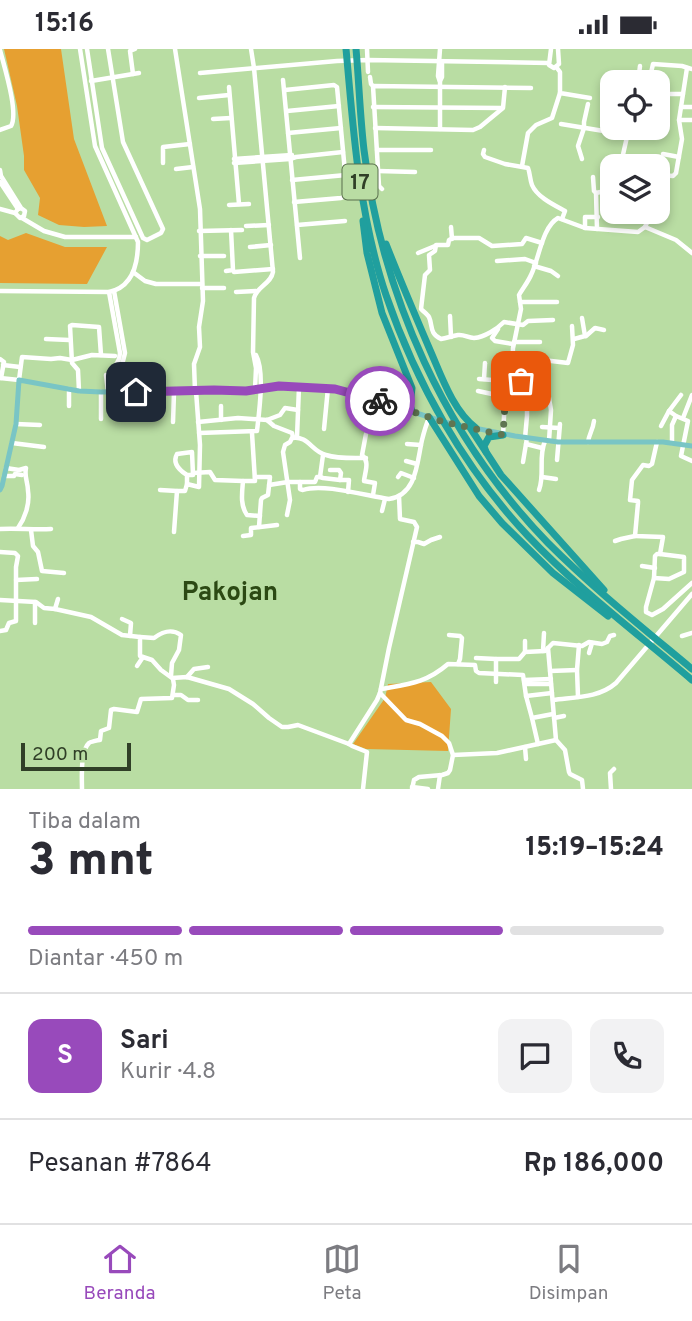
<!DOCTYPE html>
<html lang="id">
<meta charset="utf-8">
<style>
:root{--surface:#fff;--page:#f2f2f3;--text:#2b2b33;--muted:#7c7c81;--line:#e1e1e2;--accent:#984abb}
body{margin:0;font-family:Overpass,sans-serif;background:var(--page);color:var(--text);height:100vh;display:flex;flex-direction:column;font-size:26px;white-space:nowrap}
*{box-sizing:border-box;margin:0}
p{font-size:23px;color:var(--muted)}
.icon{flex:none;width:38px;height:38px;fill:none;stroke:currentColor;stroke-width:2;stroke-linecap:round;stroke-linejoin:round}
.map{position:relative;height:740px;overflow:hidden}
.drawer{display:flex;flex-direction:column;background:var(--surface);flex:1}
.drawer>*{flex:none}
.fabs{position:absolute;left:600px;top:21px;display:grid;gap:14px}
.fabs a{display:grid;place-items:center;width:70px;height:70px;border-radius:14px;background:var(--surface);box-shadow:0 4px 10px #0003;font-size:35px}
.scale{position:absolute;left:21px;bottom:18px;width:110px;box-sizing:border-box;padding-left:7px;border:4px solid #303f27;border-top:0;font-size:19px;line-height:24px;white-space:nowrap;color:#303f27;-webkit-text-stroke:5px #b9dda3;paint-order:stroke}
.pin{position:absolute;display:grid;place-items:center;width:60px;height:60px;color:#fff;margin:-30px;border-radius:14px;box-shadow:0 4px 10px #0006}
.courier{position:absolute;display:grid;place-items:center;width:70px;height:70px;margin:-35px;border:5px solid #984abb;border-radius:50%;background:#fff;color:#222;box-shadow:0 2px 9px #0007}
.overview em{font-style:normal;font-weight:800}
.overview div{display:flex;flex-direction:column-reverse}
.overview{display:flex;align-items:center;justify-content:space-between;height:119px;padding:0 28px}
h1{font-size:46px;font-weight:800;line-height:52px}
.bar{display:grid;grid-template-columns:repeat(4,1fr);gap:10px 7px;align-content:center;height:84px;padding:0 28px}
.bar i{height:9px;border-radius:5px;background:var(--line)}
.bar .selected{background:var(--accent)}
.bar p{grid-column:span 4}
.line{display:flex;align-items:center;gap:18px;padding:0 28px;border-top:2px solid var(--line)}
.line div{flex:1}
.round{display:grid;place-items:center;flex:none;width:74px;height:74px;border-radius:14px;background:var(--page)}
.status{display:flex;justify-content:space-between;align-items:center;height:49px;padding:0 35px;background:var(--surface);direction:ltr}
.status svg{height:19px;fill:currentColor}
.tab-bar{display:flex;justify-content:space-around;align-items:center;height:98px;border-top:2px solid var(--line);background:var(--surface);font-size:19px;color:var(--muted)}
.tab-bar a{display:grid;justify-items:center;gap:4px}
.tab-bar .selected{color:var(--accent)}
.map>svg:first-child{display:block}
.green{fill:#e6a031}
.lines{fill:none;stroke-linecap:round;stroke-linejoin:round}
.minor{stroke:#fff;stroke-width:4.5}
.major{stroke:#79c5c5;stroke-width:5}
.highway{stroke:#209f9e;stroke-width:7}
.done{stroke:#607652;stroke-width:7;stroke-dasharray:0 12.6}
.route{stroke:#984abb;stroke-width:9}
.labels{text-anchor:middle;stroke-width:5;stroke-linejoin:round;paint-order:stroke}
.shield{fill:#b9dda3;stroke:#596e4c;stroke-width:2}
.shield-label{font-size:21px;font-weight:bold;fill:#303f27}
.quarter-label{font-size:26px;font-weight:bold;fill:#2c4914;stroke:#b9dda3}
</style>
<div class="status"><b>15:16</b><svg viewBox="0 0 49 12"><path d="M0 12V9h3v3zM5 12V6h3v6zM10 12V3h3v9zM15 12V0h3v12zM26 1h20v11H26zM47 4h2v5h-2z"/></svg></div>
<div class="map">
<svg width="692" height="740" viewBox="0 0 692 740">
<rect width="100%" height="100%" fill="#b9dda3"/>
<g class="green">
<path d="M4,0H61L74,90L107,177L84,178L59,176L38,166L40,149L24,121V107L17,57Z"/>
<path d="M26,184L65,198H107L87,235L0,234V187L8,191Z"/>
<path d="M431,633L451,660L448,702L366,700L353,695L385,649L388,635Z"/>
</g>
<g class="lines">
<g class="minor">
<path d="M87,0L102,99L143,189L147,191L161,184L163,180L123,93L108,0"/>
<path d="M175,0L200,160L203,252L199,278L200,298L194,315L195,342"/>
<path d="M251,0L254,19L273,223C271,235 257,237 254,249L253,303L256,319L255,341"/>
<path d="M367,0L368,23"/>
<path d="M551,0L549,16L554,19L559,15L558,0"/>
<path d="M0,1C4,17 19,64 11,77L0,81"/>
<path d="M557,19L560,23V44L590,49"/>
<path d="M200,24L337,12L368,11L549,14"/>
<path d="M133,25L130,2L135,0"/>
<path d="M370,28L371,35L373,37"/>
<path d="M283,31L300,209"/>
<path d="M91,32L139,24"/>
<path d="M440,32L442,28V13"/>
<path d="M638,33L640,17"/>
<path d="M649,33L653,15L682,17L692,20"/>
<path d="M229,38L239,155"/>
<path d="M285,41L334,36L337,38L347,144L346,147L341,149L294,153"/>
<path d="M667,45H683"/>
<path d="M199,49L229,46"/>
<path d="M373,58L502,59"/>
<path d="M681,58H692"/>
<path d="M287,62L339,57"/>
<path d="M213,70L231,69"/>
<path d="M679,71H692"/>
<path d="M561,75L628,86"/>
<path d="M375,79L473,81L480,78L503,59L505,38"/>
<path d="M629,79L622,110L626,115L629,117"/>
<path d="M440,80V33L438,27L440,0"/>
<path d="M288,84L341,79"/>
<path d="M377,101H431"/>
<path d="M484,101L483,105L485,108L505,115L528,119C530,124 530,131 532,136C537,148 554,156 565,162L562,170"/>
<path d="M663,105L679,108"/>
<path d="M234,110L292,106"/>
<path d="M582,110L578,97L584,79V73L588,55"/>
<path d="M163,114V98L190,95"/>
<path d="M234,114L290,110L296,108L343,103"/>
<path d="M522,117L528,84L536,76L552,69L560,44"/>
<path d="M176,120L193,118"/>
<path d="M0,121L1,127L21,159L25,162L24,167L20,169L15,164L18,160L21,159"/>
<path d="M378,122L415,123"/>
<path d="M664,126L665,113"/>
<path d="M593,128L594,142L596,144L597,180"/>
<path d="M658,128L660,126L673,127L676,124L682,90L679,71L687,19"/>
<path d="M292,131L346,126"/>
<path d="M0,133L18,160"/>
<path d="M382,140L379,137L373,37L531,39"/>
<path d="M596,144L605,142V136H612"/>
<path d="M229,156L249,155"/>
<path d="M0,160L15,164"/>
<path d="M22,169L44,182L65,188H136"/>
<path d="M297,176L345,172"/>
<path d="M246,177L269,176"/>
<path d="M451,178L452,190"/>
<path d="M645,178L676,191L692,204"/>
<path d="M585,179V168H598"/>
<path d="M199,182L242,181"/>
<path d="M542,194L526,189L522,195L492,197L479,189H453L449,191L448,196H436L435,202L429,206L430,221L425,226L421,260C423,262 428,266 429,268C433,277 429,284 441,290C447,289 452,287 458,286C464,285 468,289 474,289C485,288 497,280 504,273L523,276L528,272L553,271"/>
<path d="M250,198L271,196"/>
<path d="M418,204L435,197"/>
<path d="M200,207H224"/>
<path d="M497,212L525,210L536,214"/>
<path d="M534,217L551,222L558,227"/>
<path d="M226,222L233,221L231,181"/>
<path d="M133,223L145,232L156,235H202"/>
<path d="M234,223L273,220"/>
<path d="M202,239H224"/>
<path d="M0,242L109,243C133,238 138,214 138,193L95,97L80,0"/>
<path d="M114,242L125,304L123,312L117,325V343"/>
<path d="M109,243L120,304L119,310L112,324L113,343"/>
<path d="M236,243L256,242"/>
<path d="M520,253H557"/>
<path d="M450,267L451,288"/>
<path d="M498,280L492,289L495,292L513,295"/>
<path d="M586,287L595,279L604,281"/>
<path d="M46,290L69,291"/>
<path d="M574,290L585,287L582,269"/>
<path d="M514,293H540"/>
<path d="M0,310L4,313L1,329"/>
<path d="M513,315L531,319"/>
<path d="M3,316L20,318"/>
<path d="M106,326L108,343"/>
<path d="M0,329L19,331L22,308L51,310L60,309L72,311L92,306L115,307"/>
<path d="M479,330L506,332"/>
<path d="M484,330L485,314"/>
<path d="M69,340V357"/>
<path d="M506,340L519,337L522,332L543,329L546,331L551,361L549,392"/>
<path d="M79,342L78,321L72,314L70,277L72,276L99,278L101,306"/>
<path d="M478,342L506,348L548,349"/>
<path d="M361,346L358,362L370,365"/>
<path d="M681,346L669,362L676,367L688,372L681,407L692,412"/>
<path d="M683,369L692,346"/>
<path d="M101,370V343"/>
<path d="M221,371V357"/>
<path d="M267,371L274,377L292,384L293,388"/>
<path d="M173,373L174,343"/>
<path d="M198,373L238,369L267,371L280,366L285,359L298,361"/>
<path d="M16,375L40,376"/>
<path d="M661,377L669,362"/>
<path d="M542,378L559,379"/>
<path d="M324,380L328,339"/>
<path d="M199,384L257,382C259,364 265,322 256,306"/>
<path d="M366,385L362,406C370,413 365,422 364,432L375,434L373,446"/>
<path d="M503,386L506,332L512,321L513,299L521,260L519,246C523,239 528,233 531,226C539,210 542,178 558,169L585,179L638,183L645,178L652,163"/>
<path d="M297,388L299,338"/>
<path d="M525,389L527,367V348L531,314L533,311H543L568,314L573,296L572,277"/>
<path d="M588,393C589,385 593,381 594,372"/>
<path d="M657,393L652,415L649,417L643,416L632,431L630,451L638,452V454L635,487L663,488L660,505H657L655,507L654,529L646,558V563L652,566L663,560L692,534"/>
<path d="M12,394L44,398"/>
<path d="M672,394V376L676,367"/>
<path d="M407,395L421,396"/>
<path d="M526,395L542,399"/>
<path d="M557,411L560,375"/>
<path d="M406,412L417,415"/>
<path d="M523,413L527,389"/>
<path d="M6,419L19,421L26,419C24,428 28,433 28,442C30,455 25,469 18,479"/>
<path d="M330,421H339L341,424L340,431H349L348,443"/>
<path d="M193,424L210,423L215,431L243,432C242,444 240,456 247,466L260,467"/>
<path d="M4,427H14L15,425L22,426"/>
<path d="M255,428H270L268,446L262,449L261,451L259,478"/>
<path d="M320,428L323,429L340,431"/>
<path d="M398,428L401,424L414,429"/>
<path d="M542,428L556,430"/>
<path d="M243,432H255L252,384"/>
<path d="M300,433V440L303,441C323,434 367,447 389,450C417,446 417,413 422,391C424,383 426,376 429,369"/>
<path d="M187,435V426H193L192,403L177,405C172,414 179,421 187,426"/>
<path d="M269,436L288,433H315L317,428H320L323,406"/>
<path d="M160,441L177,442"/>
<path d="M539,441C545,425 538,408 545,392"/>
<path d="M382,462L385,450"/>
<path d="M287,466L290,451L283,403L285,396L290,393L292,389C308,386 312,403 326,406C338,410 353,409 366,409"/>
<path d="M0,480C17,479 34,481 51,480"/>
<path d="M31,481L33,497L38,503L42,522L64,524"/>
<path d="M174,483L177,442H185L187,435L199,438L200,396L196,342"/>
<path d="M243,487L251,486V479L277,476"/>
<path d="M615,492L621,490L635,487"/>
<path d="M413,493H418L424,495L431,491L440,488"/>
<path d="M0,503L15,504L18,507L16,518V572L9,574L6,581L0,582"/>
<path d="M642,517L655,519"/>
<path d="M654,529L669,530L684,523V508L660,505"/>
<path d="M16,531L37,530"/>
<path d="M0,551L36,553L44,559L55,560L91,568L122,586L140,588V607L152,611L161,621L172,629L187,628L229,640L253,655L269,669L282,678H288L298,676L349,695L352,697L367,703L363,740"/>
<path d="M55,560L58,550"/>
<path d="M122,570L131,574L130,587"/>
<path d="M35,574V553"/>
<path d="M449,586L460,587L462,589L460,610L458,615"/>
<path d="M682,587L692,584"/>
<path d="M140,588L154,589C162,583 171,579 181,586L179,601L172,614L171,627"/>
<path d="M525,592V603"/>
<path d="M548,599L556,691L565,701L569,723L570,725L582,731L583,740"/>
<path d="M543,602L544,584"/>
<path d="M589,604L592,594"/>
<path d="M476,609L496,610"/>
<path d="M137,617L143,608"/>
<path d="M550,622L577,621"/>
<path d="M187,628L194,620L208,618"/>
<path d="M524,631L551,630"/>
<path d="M496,633V610H519L525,603L545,602L553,594L582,597L589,593L602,595L607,593L610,587L614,586"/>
<path d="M525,635H551"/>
<path d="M381,640C409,635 426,634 448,615L475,616L476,622L479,624L523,626L526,647L532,669"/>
<path d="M380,644L406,671L420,675L442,687L449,694L453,706L450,721L448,724L442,726L419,728L414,731L412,740"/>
<path d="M173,646H181L188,651H198"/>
<path d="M526,647L552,644"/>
<path d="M578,648L577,621L579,596"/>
<path d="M553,651C575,648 599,649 616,634L692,545"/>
<path d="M554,669L564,667"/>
<path d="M349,695L377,651L380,644L389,599L417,478L414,473L400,470L399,447"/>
<path d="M538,695L532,669L553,665"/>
<path d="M525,698L526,710"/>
<path d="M453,706L497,704L556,691"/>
<path d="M412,738L428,740"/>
<path d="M82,740C82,729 80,702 89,694C90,693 98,691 100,691L101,682L109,679L111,661L114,660L137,663L141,650L172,649L174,636L173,630"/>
<path d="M438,740L440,726"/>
<path d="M611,740L610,724L614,720"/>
</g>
<path class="major" d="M0,441L2,437L16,375L19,331L79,342L101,343L214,341L246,343L279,337L328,339L361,346L444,373L515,387L558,393H663L692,397"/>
<g class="highway">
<path d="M346,0C350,42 353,85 359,127C365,167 373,208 386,246C416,334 464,419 528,487C578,540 637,584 692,631"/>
<path d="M356,0C359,33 360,67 364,101C382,247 445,388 548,494C593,539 643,579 692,620"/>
<path d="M363,172L367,204L382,264L412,339L410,356L412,362"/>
<path d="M386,195C400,231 415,266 430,301C441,326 453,362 476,379"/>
<path d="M396,356L403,352L410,343"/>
<path d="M429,368L479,447L502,474L553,524L608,567"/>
<path d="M469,377L501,426L604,541"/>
<path d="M486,403L484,397L489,388L503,386"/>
</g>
</g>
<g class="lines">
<path class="done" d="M380,352L444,373L503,386L506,340L517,337L521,332"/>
<path class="route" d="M136,343L214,341L246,342L279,337L335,340L380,352"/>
</g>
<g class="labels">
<rect class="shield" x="342.5" y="115.5" width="35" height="35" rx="5"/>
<g class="shield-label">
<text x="360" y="140">17</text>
</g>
<g class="quarter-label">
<text x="230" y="551">Pakojan</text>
</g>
</g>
</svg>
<div class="fabs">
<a><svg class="icon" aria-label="locate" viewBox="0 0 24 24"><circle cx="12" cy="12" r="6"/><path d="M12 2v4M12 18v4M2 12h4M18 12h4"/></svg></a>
<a><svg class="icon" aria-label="layers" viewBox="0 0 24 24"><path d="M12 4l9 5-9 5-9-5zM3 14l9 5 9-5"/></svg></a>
</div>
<div class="scale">200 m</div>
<div class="pin" style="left:521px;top:332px;background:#ea580c"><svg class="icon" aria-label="bag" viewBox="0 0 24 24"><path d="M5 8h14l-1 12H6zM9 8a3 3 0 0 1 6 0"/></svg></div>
<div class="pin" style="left:136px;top:343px;background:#1f2937"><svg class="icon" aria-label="home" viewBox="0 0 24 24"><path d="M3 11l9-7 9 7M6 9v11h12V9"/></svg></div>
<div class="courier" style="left:380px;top:352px"><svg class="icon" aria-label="bike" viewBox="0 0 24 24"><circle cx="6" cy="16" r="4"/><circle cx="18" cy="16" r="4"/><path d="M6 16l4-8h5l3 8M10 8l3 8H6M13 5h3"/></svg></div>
</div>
<section class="drawer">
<div class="overview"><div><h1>3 mnt</h1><p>Tiba dalam</p></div><em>15:19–15:24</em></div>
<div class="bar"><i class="selected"></i><i class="selected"></i><i class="selected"></i><i></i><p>Diantar · 450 m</p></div>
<div class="line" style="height:126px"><b class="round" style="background:var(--accent);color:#fff">S</b><div><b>Sari</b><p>Kurir · 4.8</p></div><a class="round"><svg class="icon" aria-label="chat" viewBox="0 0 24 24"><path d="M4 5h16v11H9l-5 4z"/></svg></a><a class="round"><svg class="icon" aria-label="phone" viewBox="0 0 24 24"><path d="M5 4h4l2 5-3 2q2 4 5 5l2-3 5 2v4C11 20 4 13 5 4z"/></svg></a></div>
<div class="line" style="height:91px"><div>Pesanan #7864</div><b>Rp 186,000</b></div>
</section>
<nav class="tab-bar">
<a class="selected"><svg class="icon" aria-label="home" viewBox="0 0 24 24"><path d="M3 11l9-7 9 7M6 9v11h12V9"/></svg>Beranda</a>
<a><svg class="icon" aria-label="map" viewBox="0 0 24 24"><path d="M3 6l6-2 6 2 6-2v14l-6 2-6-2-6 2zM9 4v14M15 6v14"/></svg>Peta</a>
<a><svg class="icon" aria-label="saved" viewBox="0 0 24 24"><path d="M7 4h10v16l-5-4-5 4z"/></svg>Disimpan</a>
</nav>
